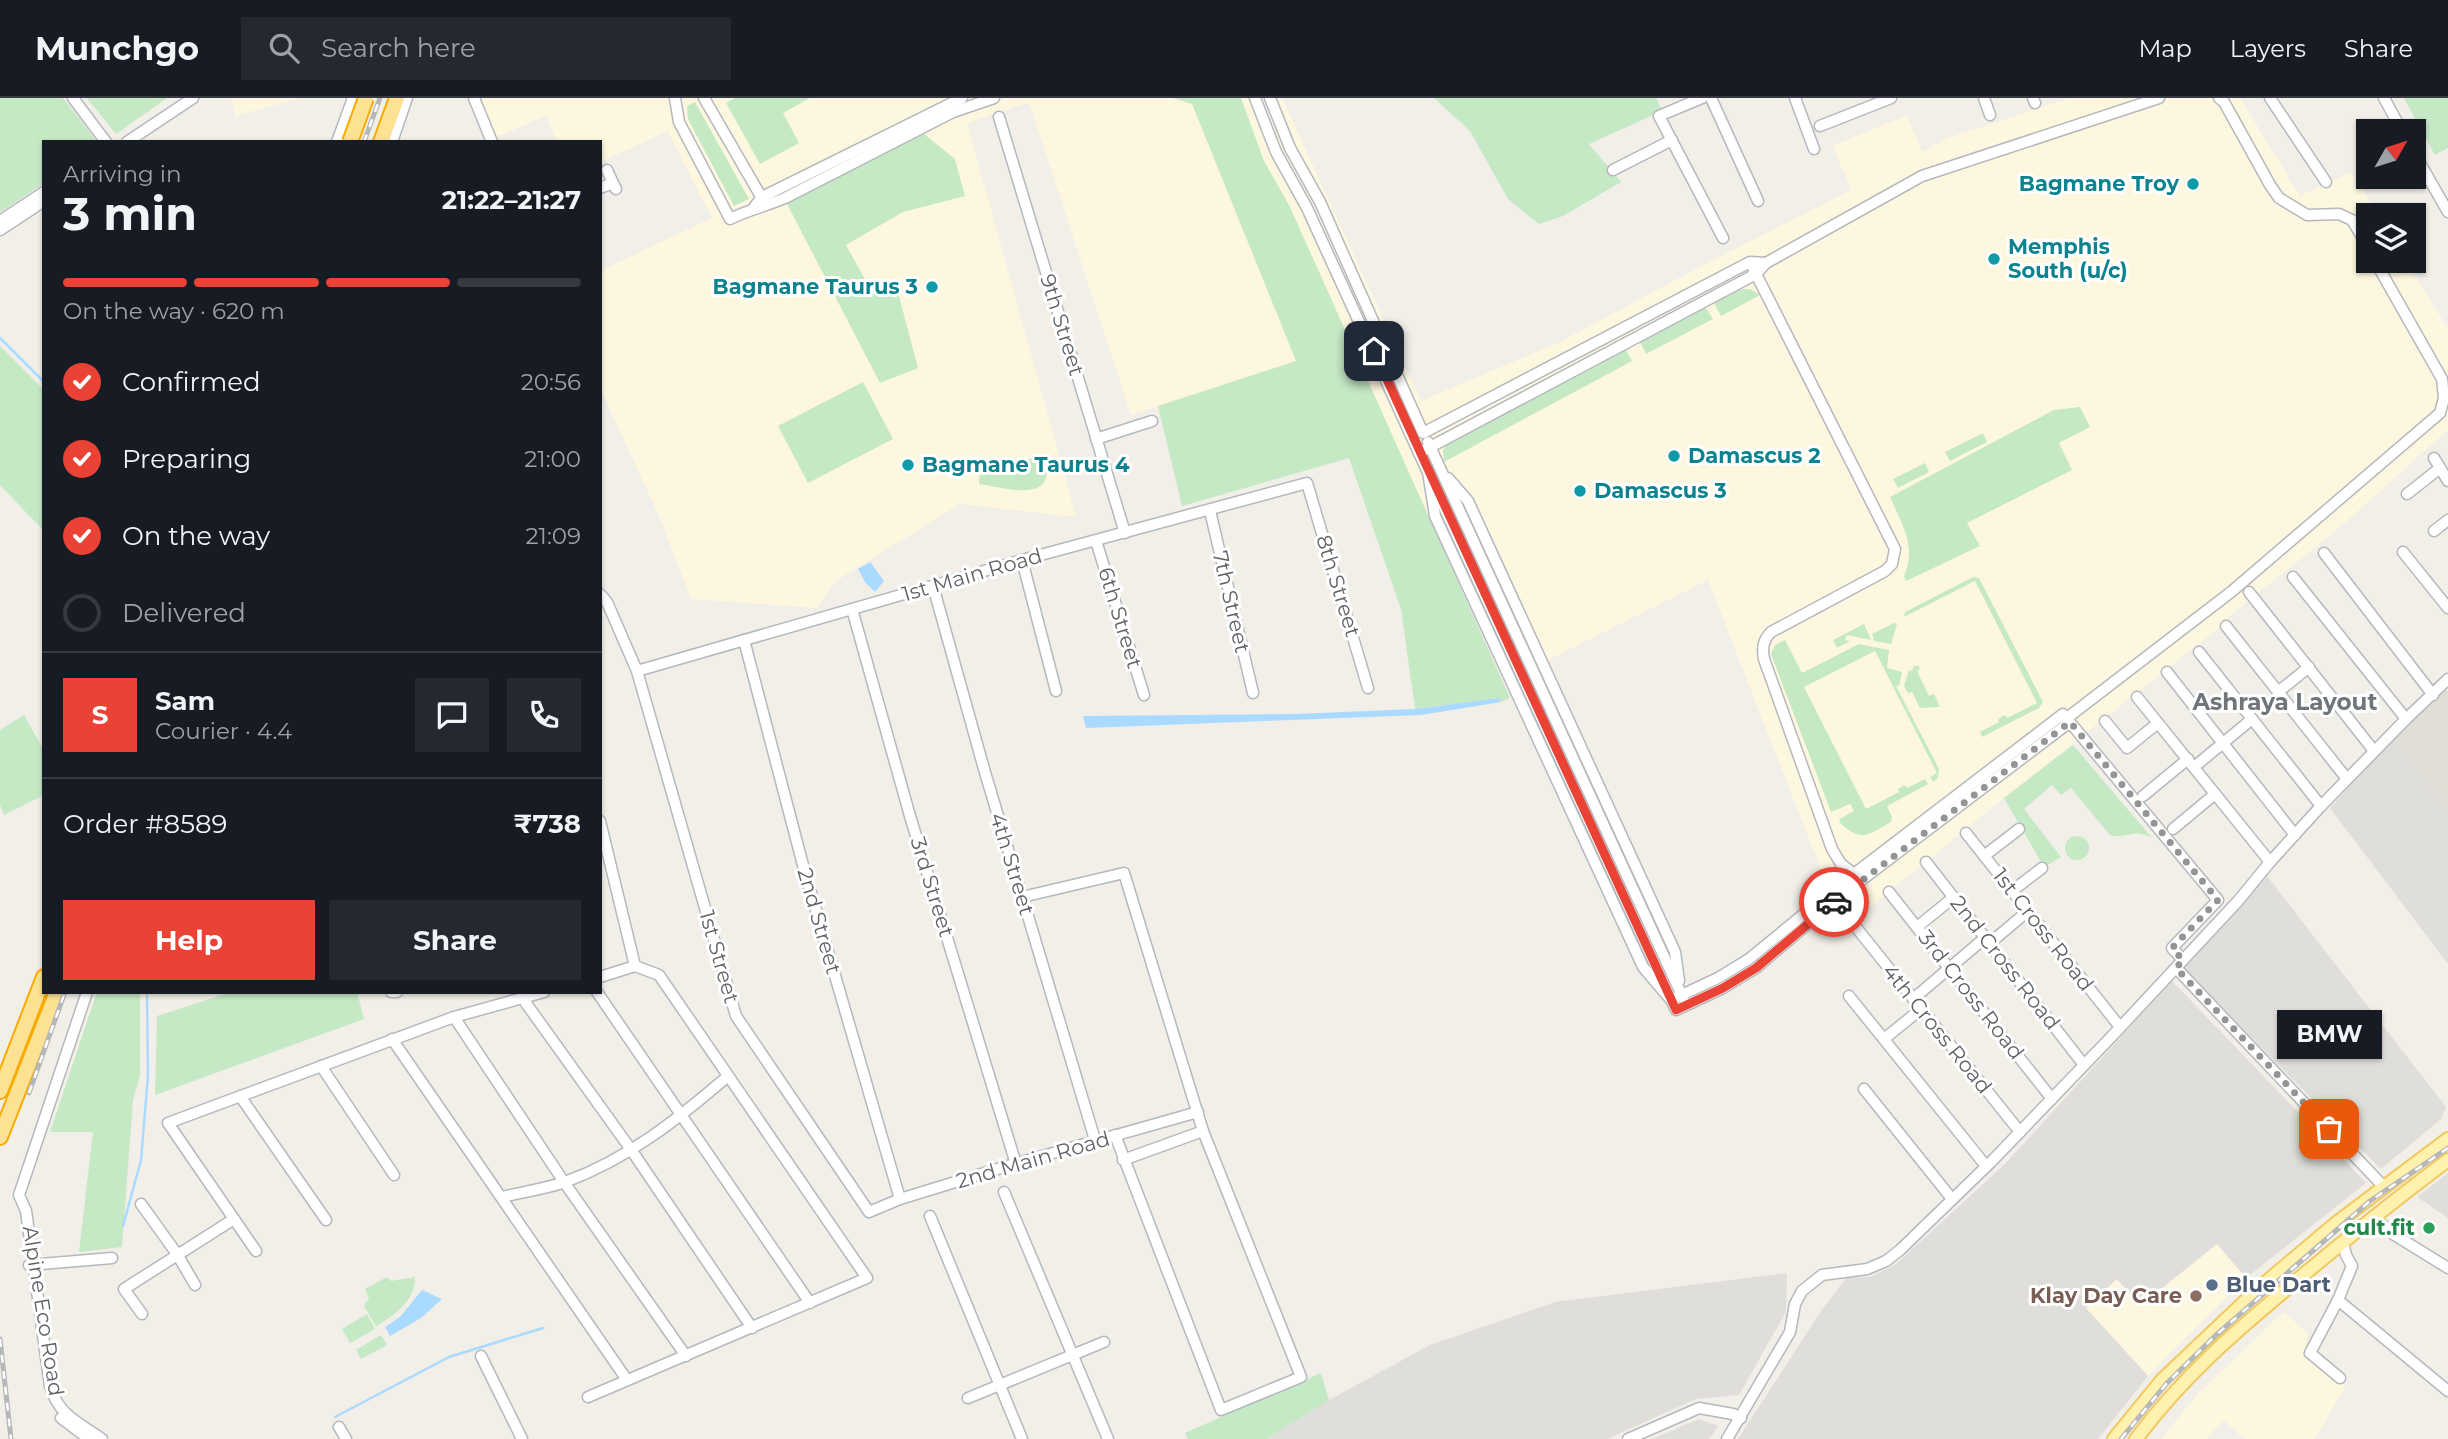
<!DOCTYPE html>
<meta charset="utf-8">
<style>
:root{--surface:#171b24;--page:#242831;--text:#f1f3f6;--muted:#9ea1a6;--line:#363941;--accent:#ea4335}
body{margin:0;font-family:Montserrat,sans-serif;background:var(--page);color:var(--text);height:100vh;display:flex;flex-direction:column;font-size:26px;white-space:nowrap}
*{box-sizing:border-box;margin:0}
p{font-size:23px;color:var(--muted)}
.icon{flex:none;width:38px;height:38px;fill:none;stroke:currentColor;stroke-width:2;stroke-linecap:round;stroke-linejoin:round}
.map{position:relative;flex:1;overflow:hidden}
.side{position:absolute;left:42px;top:42px;width:560px;height:854px;display:flex;flex-direction:column;background:var(--surface);border-radius:0px;box-shadow:0 2px 5px #0004}
.side>*{flex:none}
.needle{width:46px;rotate:51deg}
.controls{position:absolute;left:2356px;top:21px;display:grid;gap:14px}
.controls a{display:grid;place-items:center;width:70px;height:70px;border-radius:0px;background:var(--surface);box-shadow:0 2px 5px #0004;font-size:35px}
.pin{position:absolute;display:grid;place-items:center;width:60px;height:60px;color:#fff;margin:-30px;border-radius:14px;box-shadow:0 4px 10px #0006}
.courier{position:absolute;display:grid;place-items:center;width:70px;height:70px;margin:-35px;border:5px solid #ea4335;border-radius:50%;background:#fff;color:#222;box-shadow:0 2px 9px #0007}
.bubble{position:absolute;height:49px;border-radius:0px;background:var(--surface);box-shadow:0 2px 5px #0004;font-size:23px;font-weight:700;line-height:49px;text-align:center}
.overview em{font-style:normal;font-weight:700}
.overview div{display:flex;flex-direction:column-reverse}
.overview{display:flex;align-items:center;justify-content:space-between;height:119px;padding:0 21px}
h1{font-size:46px;font-weight:700;line-height:52px}
.bar{display:grid;grid-template-columns:repeat(4,1fr);gap:10px 7px;align-content:center;height:84px;padding:0 21px}
.bar i{height:9px;border-radius:5px;background:var(--line)}
.bar .current{background:var(--accent)}
.bar p{grid-column:span 4}
.line{display:flex;align-items:center;gap:18px;padding:0 21px;border-top:2px solid var(--line)}
.line div{flex:1}
.round{display:grid;place-items:center;flex:none;width:74px;height:74px;border-radius:0px;background:var(--page)}
ol{padding:0 21px;list-style:none}
li{display:flex;align-items:center;gap:21px;height:77px}
li p{margin-inline-start:auto}
li .icon{padding:7px;border-radius:50%;background:var(--accent);color:#fff;stroke-width:4}
li:last-child{color:var(--muted)}
li i{width:38px;height:38px;border:4px solid var(--line);border-radius:50%}
.primary-button{display:flex;gap:14px;margin-top:auto;padding:14px 21px}
.primary-button a{flex:1;height:80px;border-radius:0px;background:var(--accent);color:#fff;font-size:28px;font-weight:700;line-height:80px;text-align:center}
.primary-button a+a{background:var(--page);color:var(--text)}
header{display:flex;align-items:center;gap:42px;box-sizing:border-box;height:98px;padding:0 35px;background:var(--surface);border-bottom:2px solid var(--line)}
header strong{font-size:33px}
nav{display:flex;gap:38px;margin-inline-start:auto;font-size:24px}
.search{width:490px;height:63px;background:var(--page);display:flex;align-items:center;gap:18px;box-sizing:border-box;padding:0 24px;border-radius:0px;color:var(--muted);font-size:26px}
.map>svg:first-child{display:block}
.commercial{fill:#fef7e0}
.industrial{fill:#e0deda}
.education{fill:#e1ded6}
.green{fill:#c5e8c5}
.water{fill:#aadaff}
.lines{fill:none;stroke-linecap:round;stroke-linejoin:round}
.stream{stroke:#aadaff;stroke-width:2.5}
.minor-casing{stroke:#b5b8bc;stroke-width:13}
.major-casing{stroke:#f2c960;stroke-width:16}
.highway-casing{stroke:#f9ab00;stroke-width:18}
.minor{stroke:#fff;stroke-width:10}
.major{stroke:#fff2af;stroke-width:12}
.highway{stroke:#fde293;stroke-width:14}
.rail-casing{stroke:#b6b7b8;stroke-width:5}
.rail{stroke:#fff;stroke-width:2.5;stroke-dasharray:8;stroke-linecap:butt}
.highway-bridge-casing{stroke:#f9ab00;stroke-width:18;stroke-linecap:butt}
.highway-bridge{stroke:#fde293;stroke-width:14}
.done{stroke:#929495;stroke-width:7;stroke-dasharray:0 12.6}
.route{stroke:#ea4335;stroke-width:9}
.culture-dot{fill:#0f9aa8;stroke:#fff;stroke-width:2.5}
.leisure-dot{fill:#2e9e5b;stroke:#fff;stroke-width:2.5}
.service-dot{fill:#5c6f8a;stroke:#fff;stroke-width:2.5}
.education-dot{fill:#8d6e63;stroke:#fff;stroke-width:2.5}
.labels{text-anchor:middle;stroke-width:6;stroke-linejoin:round;paint-order:stroke}
.culture-label{font-size:21px;font-weight:bold;fill:#0d838f;stroke:#fff;text-anchor:start}
.street-label{font-size:21px;fill:#5f6368;stroke:#fff}
.leisure-label{font-size:21px;font-weight:bold;fill:#27864d;stroke:#fff;text-anchor:end}
.service-label{font-size:21px;font-weight:bold;fill:#4e5e75;stroke:#fff;text-anchor:start}
.education-label{font-size:21px;font-weight:bold;fill:#785e54;stroke:#fff;text-anchor:end}
.neighbourhood-label{font-size:23px;font-weight:bold;fill:#70757a;stroke:#fff}
</style>
<header>
<strong>Munchgo</strong>
<div class="search"><svg class="icon" aria-label="search" viewBox="0 0 24 24"><circle cx="10" cy="10" r="6"/><path d="M15 15l6 6"/></svg>Search here</div>
<nav><a>Map</a><a>Layers</a><a>Share</a></nav>
</header>
<div class="map">
<svg width="2448" height="1341" viewBox="0 0 2448 1341">
<rect width="100%" height="100%" fill="#f1efe8"/>
<g class="commercial">
<path d="M231,0H300L235,18Z"/>
<path d="M476,0H1282L1421,303L1560,244L1696,171L1851,92L1833,48L1907,17L1922,54L1945,41L2070,0H2240L2300,98L2351,74L2378,117H2368V163H2406L2448,231V332L2339,430L2226,521L2221,528L2004,700L1841,833L1827,787L1708,482L1548,562L1475,402L1430,424L1352,246L1131,317L1029,4L967,25L1076,419L960,406L842,479L834,485L817,510L691,501L660,420L600,290V173L712,120L668,33L600,64V44H557L546,18L492,41Z"/>
<path d="M2217,1146L2246,1180L2148,1278L2085,1210L2117,1180L2140,1207Z"/>
<path d="M2283,1214L2308,1235L2305,1252L2345,1289L2315,1341H2244L2224,1322L2206,1341H2161L2198,1296Z"/>
</g>
<g class="industrial">
<path d="M2395,639L2448,713V866L2330,710Z"/>
<path d="M2267,778L2446,1009L2441,1021L2381,1071L2183,870Z"/>
<path d="M2172,883L2366,1085L2246,1180L2217,1146L2140,1208L2117,1181L2086,1210L2148,1278L2098,1341H1738L1821,1213L1847,1179H1870L1896,1166L2005,1066Z"/>
<path d="M2448,1075V1120L2417,1099Z"/>
<path d="M1787,1175L1786,1214L1739,1297L1696,1301L1607,1341H1267L1329,1302L1430,1247L1555,1204Z"/>
<path d="M1699,1321L1718,1328L1709,1341H1652Z"/>
</g>
<path class="education" d="M2445,590L2448,594V713L2395,639Z"/>
<g class="green">
<path d="M0,0H63L97,44H44V85L0,114Z"/>
<path d="M87,0H167L116,36Z"/>
<path d="M735,0H810L783,15L799,45L760,66L726,5Z"/>
<path d="M1173,0H1241L1264,63L1290,109L1510,600L1501,604L1499,600L1415,611L1401,511L1349,360L1182,408L1158,308L1296,263L1192,6Z"/>
<path d="M1434,0H1656L1662,13L1589,46L1621,84L1563,118L1539,126L1508,101L1470,33Z"/>
<path d="M2404,0H2448V50L2435,57Z"/>
<path d="M695,4L749,101L734,108L688,21L687,8Z"/>
<path d="M924,36L955,61L965,98L903,114L846,147L872,194L895,183L918,270L880,285L786,104Z"/>
<path d="M1742,191H1750L1760,197L1721,218L1714,205Z"/>
<path d="M1706,210L1713,221L1646,256L1640,244Z"/>
<path d="M0,248L44,292V433L0,387Z"/>
<path d="M1626,252L1632,263L1444,364L1443,353L1447,344Z"/>
<path d="M863,284L893,341L808,385L778,328Z"/>
<path d="M2080,309L2090,329L2059,345L2072,372L1967,425L1980,448L1906,483L1904,478C1917,449 1902,426 1890,399L2054,312Z"/>
<path d="M1983,335L1987,344L1950,363L1945,354Z"/>
<path d="M1045,357C1046,364 1048,373 1046,380C1039,402 996,388 979,386L980,372Z"/>
<path d="M1925,365L1929,374L1898,390L1893,381Z"/>
<path d="M1973,479L1979,480L2043,604L2039,610L1982,639L1980,634L1999,624L1998,621L2005,617L2007,620L2037,605L1975,483L1904,519L1905,514Z"/>
<path d="M1894,525L1897,526L1891,546L1874,543L1872,536Z"/>
<path d="M1864,526L1871,542L1847,537L1845,542L1850,543L1837,550L1833,542Z"/>
<path d="M1785,542L1802,575L1859,546L1889,552L1887,570L1902,574L1899,588H1896L1939,671L1938,680L1933,684L1930,679L1937,675L1875,553L1804,589L1866,711L1899,694L1898,691L1905,687L1907,690L1925,681L1928,686L1887,708L1892,719L1891,724C1868,737 1861,745 1839,724L1841,720L1854,713L1850,706L1831,714L1771,556L1775,547Z"/>
<path d="M1914,568H1919L1920,571L1917,573L1929,598L1934,596L1940,609L1920,610L1912,594L1908,595L1904,588L1909,572L1912,573Z"/>
<path d="M24,617L44,653V697L4,717L0,707V632Z"/>
<path d="M2073,647L2152,740C2134,729 2126,742 2110,737L2071,690L2061,697L2052,687L2024,711L2061,759L2044,769L2004,700Z"/>
<circle cx="2077" cy="750" r="12"/>
<path d="M97,894H140V978L133,1002L122,1149L79,1154L93,1034H50Z"/>
<path d="M231,894H357L364,921L155,997L157,918Z"/>
<path d="M387,1179L391,1183L415,1179C415,1203 395,1217 376,1228L364,1208L369,1200L365,1191Z"/>
<path d="M367,1216L375,1231L350,1245L342,1231Z"/>
<path d="M381,1237L387,1247L361,1261L356,1252Z"/>
<path d="M1321,1275L1329,1302L1267,1341H1188L1185,1335Z"/>
</g>
<g class="water">
<path d="M870,464L884,483L875,494L865,484L858,471Z"/>
<path d="M1499,600L1501,604L1421,617L1086,630L1083,618L1296,616L1415,611Z"/>
<path d="M422,1192L442,1201L421,1220L390,1238L385,1229L400,1219Z"/>
</g>
<g class="lines">
<g class="stream">
<path d="M0,240L44,284"/>
<path d="M123,1128L141,1062L148,977L147,896"/>
<path d="M335,1319L449,1259L543,1230"/>
</g>
<g class="minor-casing">
<g id="minor">
<path d="M73,0L106,44"/>
<path d="M474,0L492,44"/>
<path d="M675,0L679,24L730,121C748,112 766,108 785,100L953,14L994,0"/>
<path d="M704,0L763,102"/>
<path d="M1255,0L1276,54L1307,110L1419,355L1756,176L1766,165L1922,78L2159,0"/>
<path d="M1270,0L1290,50L1320,104L1423,335L1750,164L1766,165"/>
<path d="M1702,0L1659,18L1723,140"/>
<path d="M1711,0L1758,103"/>
<path d="M1795,0L1814,51"/>
<path d="M1984,0L1990,17"/>
<path d="M2033,0L2035,5"/>
<path d="M2219,0L2224,4L2270,87L2279,100L2307,117L2339,116L2352,122L2368,149"/>
<path d="M2270,0L2326,84"/>
<path d="M2384,0L2402,33"/>
<path d="M999,19L1125,435"/>
<path d="M1820,28L1891,0"/>
<path d="M127,44L193,0"/>
<path d="M337,44L353,0"/>
<path d="M392,44L407,0"/>
<path d="M2413,53L2448,114"/>
<path d="M607,72L613,85"/>
<path d="M1613,72L1672,42"/>
<path d="M600,90L613,85L616,91"/>
<path d="M755,108L762,99L962,0"/>
<path d="M0,123L44,94"/>
<path d="M0,132L44,103"/>
<path d="M1753,170L1895,451L1892,466L1885,473L1771,534C1763,542 1762,550 1764,561L1832,751L1841,766L1854,776"/>
<path d="M1096,341L1152,323"/>
<path d="M1428,344L1683,900"/>
<path d="M1419,355L1676,912L1723,890L1756,870L1843,796L2070,624"/>
<path d="M2434,360L2448,383"/>
<path d="M1428,374L1435,418L1643,869L1671,902L1718,880L1749,861L1837,789L2063,616L2218,802L2172,850L2183,862"/>
<path d="M1448,380L1468,403L1675,854L1679,883"/>
<path d="M2407,396L2440,370"/>
<path d="M1210,413L1253,595"/>
<path d="M2434,433L2448,422"/>
<path d="M1096,443L1144,597"/>
<path d="M2403,454L2448,510"/>
<path d="M2324,455L2433,597"/>
<path d="M1022,462L1056,593"/>
<path d="M2293,479L2406,621"/>
<path d="M933,488L984,671L1095,1042"/>
<path d="M2249,494L2374,653"/>
<path d="M600,496L607,504L637,573L736,918L869,1114L900,1101L1004,1069L1198,1014"/>
<path d="M852,511L910,718L1016,1066"/>
<path d="M2226,528L2347,681"/>
<path d="M744,542L804,771L900,1101"/>
<path d="M2199,554L2321,708"/>
<path d="M637,573L1022,462L1307,385L1368,590"/>
<path d="M2167,574L2295,737"/>
<path d="M2278,594L2309,569"/>
<path d="M2137,599L2270,764"/>
<path d="M2067,620L2231,494L2440,315L2444,300L2442,281L2375,163"/>
<path d="M2105,623L2127,650L2158,625"/>
<path d="M2194,669L2252,621"/>
<path d="M2143,698L2188,661"/>
<path d="M600,723L635,868"/>
<path d="M2173,731L2215,696"/>
<path d="M1966,735L2120,929"/>
<path d="M1984,758L2019,731"/>
<path d="M1926,764L2084,967"/>
<path d="M2012,793L2042,770"/>
<path d="M1889,794L2052,1001"/>
<path d="M1022,799L1124,775L1203,1033L1301,1279L1221,1312L1115,1037"/>
<path d="M1855,828L2020,1034"/>
<path d="M1917,829L1954,799"/>
<path d="M1990,845L2028,813"/>
<path d="M2176,870L2384,1089"/>
<path d="M87,894L19,1097L26,1113L50,1288C59,1318 78,1324 102,1341"/>
<path d="M391,894H397"/>
<path d="M597,894L810,1205"/>
<path d="M1849,898L1986,1068"/>
<path d="M523,901L632,1053L752,1230"/>
<path d="M1913,901L1986,839"/>
<path d="M454,919L564,1084L686,1258"/>
<path d="M392,941L627,1282"/>
<path d="M1884,941L1921,911"/>
<path d="M321,968L394,1077"/>
<path d="M1864,991L1952,1101"/>
<path d="M240,998L326,1122"/>
<path d="M1123,1062L1203,1033"/>
<path d="M1004,1094L1108,1341"/>
<path d="M502,1099C522,1094 545,1091 565,1084C628,1061 678,1021 728,978"/>
<path d="M141,1106L177,1156L195,1187"/>
<path d="M930,1118L1022,1341"/>
<path d="M2374,1119L2393,1136L2448,1170"/>
<path d="M256,1153L168,1025L454,919L544,894"/>
<path d="M29,1167L112,1160"/>
<path d="M2338,1202L2448,1293"/>
<path d="M142,1216L124,1191L234,1121"/>
<path d="M481,1258L522,1341"/>
<path d="M2340,1280L2310,1255L2338,1202L2352,1168L2346,1157L2343,1144"/>
<path d="M588,1299L867,1180L659,877L635,868L600,879"/>
<path d="M968,1300L1104,1244"/>
<path d="M61,1320L89,1341"/>
<path d="M339,1329L346,1341"/>
<path d="M1628,1341L1699,1310L1733,1316L1741,1320"/>
<path d="M1727,1341L1790,1234L1795,1206L1802,1193L1822,1177L1867,1171L1886,1163L1900,1152L1991,1064L2114,936L2238,803L2270,764L2321,708L2406,621L2448,581"/>
</g>
</g>
<g class="major-casing">
<g id="major">
<path d="M2114,1341L2162,1282L2258,1191L2335,1126L2448,1041"/>
<path d="M2136,1341C2184,1277 2236,1233 2296,1183C2346,1141 2396,1101 2448,1062"/>
</g>
</g>
<g class="highway-casing">
<g id="highway">
<path d="M381,44L397,0"/>
<path d="M0,993L44,879"/>
<path d="M0,1039L57,894"/>
</g>
</g>
<use href="#minor" class="minor"/>
<use href="#major" class="major"/>
<use href="#highway" class="highway"/>
<g class="rail-casing">
<g id="rail">
<path d="M364,44L380,0"/>
<path d="M29,995L65,894"/>
<path d="M0,1241L11,1341"/>
<path d="M2121,1341L2167,1285L2215,1238L2370,1103L2448,1050"/>
</g>
</g>
<use href="#rail" class="rail"/>
<g class="highway-bridge-casing">
<path id="highway-bridge" d="M350,44L366,0"/>
</g>
<use href="#highway-bridge" class="highway-bridge"/>
</g>
<g class="lines">
<path class="done" d="M1834,804L2070,624L2218,802L2172,850L2183,862L2176,870L2329,1031"/>
<path class="route" d="M1374,253L1676,912L1723,890L1756,870L1834,804"/>
</g>
<g class="culture-dot">
<circle cx="2193" cy="86" r="7"/>
<circle cx="1994" cy="161" r="7"/>
<circle cx="932" cy="189" r="7"/>
<circle cx="1674" cy="358" r="7"/>
<circle cx="908" cy="367" r="7"/>
<circle cx="1580" cy="393" r="7"/>
</g>
<circle class="leisure-dot" cx="2429" cy="1130" r="7"/>
<circle class="service-dot" cx="2212" cy="1187" r="7"/>
<circle class="education-dot" cx="2196" cy="1198" r="7"/>
<g class="labels">
<g class="culture-label">
<text x="2179" y="93" text-anchor="end">Bagmane Troy</text>
<text x="2008" y="156">Memphis<tspan x="2008" dy="24">South (u/c)</tspan></text>
<text x="918" y="196" text-anchor="end">Bagmane Taurus 3</text>
<text x="1688" y="365">Damascus 2</text>
<text x="922" y="374">Bagmane Taurus 4</text>
<text x="1594" y="400">Damascus 3</text>
</g>
<g class="street-label">
<text transform="translate(1062 227) rotate(73)" y="7">9th Street</text>
<text transform="translate(972 477) rotate(-16)" y="7">1st Main Road</text>
<text transform="translate(1338 488) rotate(73)" y="7">8th Street</text>
<text transform="translate(1231 504) rotate(77)" y="7">7th Street</text>
<text transform="translate(1120 520) rotate(73)" y="7">6th Street</text>
<text transform="translate(1012 766) rotate(73)" y="7">4th Street</text>
<text transform="translate(932 789) rotate(73)" y="7">3rd Street</text>
<text transform="translate(819 823) rotate(74)" y="7">2nd Street</text>
<text transform="translate(2043 832) rotate(52)" y="7">1st Cross Road</text>
<text transform="translate(719 859) rotate(74)" y="7">1st Street</text>
<text transform="translate(2005 865) rotate(52)" y="7">2nd Cross Road</text>
<text transform="translate(1971 897) rotate(52)" y="7">3rd Cross Road</text>
<text transform="translate(1937 931) rotate(51)" y="7">4th Cross Road</text>
<text transform="translate(1033 1062) rotate(-16)" y="7">2nd Main Road</text>
<text transform="translate(43 1213) rotate(81)" y="7">Alpine Eco Road</text>
</g>
<g class="leisure-label">
<text x="2415" y="1137">cult.fit</text>
</g>
<g class="service-label">
<text x="2226" y="1194">Blue Dart</text>
</g>
<g class="education-label">
<text x="2182" y="1205">Klay Day Care</text>
</g>
<g class="neighbourhood-label">
<text x="2285" y="612">Ashraya Layout</text>
</g>
</g>
</svg>
<div class="controls">
<a><svg class="needle" viewBox="-14 -14 28 28"><path d="M0-13l5 13h-10z" fill="#e53935"/><path d="M0 13l5-13h-10z" fill="#9ea1a6"/></svg></a>
<a><svg class="icon" aria-label="layers" viewBox="0 0 24 24"><path d="M12 4l9 5-9 5-9-5zM3 14l9 5 9-5"/></svg></a>
</div>
<div class="pin" style="left:2329px;top:1031px;background:#ea580c"><svg class="icon" aria-label="bag" viewBox="0 0 24 24"><path d="M5 8h14l-1 12H6zM9 8a3 3 0 0 1 6 0"/></svg></div>
<div class="pin" style="left:1374px;top:253px;background:#1f2937"><svg class="icon" aria-label="home" viewBox="0 0 24 24"><path d="M3 11l9-7 9 7M6 9v11h12V9"/></svg></div>
<div class="courier" style="left:1834px;top:804px"><svg class="icon" aria-label="car" viewBox="0 0 24 24"><path d="M5 17H2v-5l4-1 3-4h7l3 4 3 1v5h-3M9 17h6M6 11h13"/><circle cx="7" cy="17" r="2"/><circle cx="17" cy="17" r="2"/></svg></div>
<div class="bubble" style="left:2277px;top:912px;width:105px">BMW</div>
<section class="side">
<div class="overview"><div><h1>3 min</h1><p>Arriving in</p></div><em>21:22–21:27</em></div>
<div class="bar"><i class="current"></i><i class="current"></i><i class="current"></i><i></i><p>On the way · 620 m</p></div>
<ol>
<li><svg class="icon" aria-label="check" viewBox="0 0 24 24"><path d="M5 12l5 5 9-10"/></svg>Confirmed<p>20:56</p></li>
<li><svg class="icon" aria-label="check" viewBox="0 0 24 24"><path d="M5 12l5 5 9-10"/></svg>Preparing<p>21:00</p></li>
<li><svg class="icon" aria-label="check" viewBox="0 0 24 24"><path d="M5 12l5 5 9-10"/></svg>On the way<p>21:09</p></li>
<li><i></i>Delivered</li>
</ol>
<div class="line" style="height:126px"><b class="round" style="background:var(--accent);color:#fff">S</b><div><b>Sam</b><p>Courier · 4.4</p></div><a class="round"><svg class="icon" aria-label="chat" viewBox="0 0 24 24"><path d="M4 5h16v11H9l-5 4z"/></svg></a><a class="round"><svg class="icon" aria-label="phone" viewBox="0 0 24 24"><path d="M5 4h4l2 5-3 2q2 4 5 5l2-3 5 2v4C11 20 4 13 5 4z"/></svg></a></div>
<div class="line" style="height:91px"><div>Order #8589</div><b>₹738</b></div>
<div class="primary-button"><a>Help</a><a>Share</a></div>
</section>
</div>
